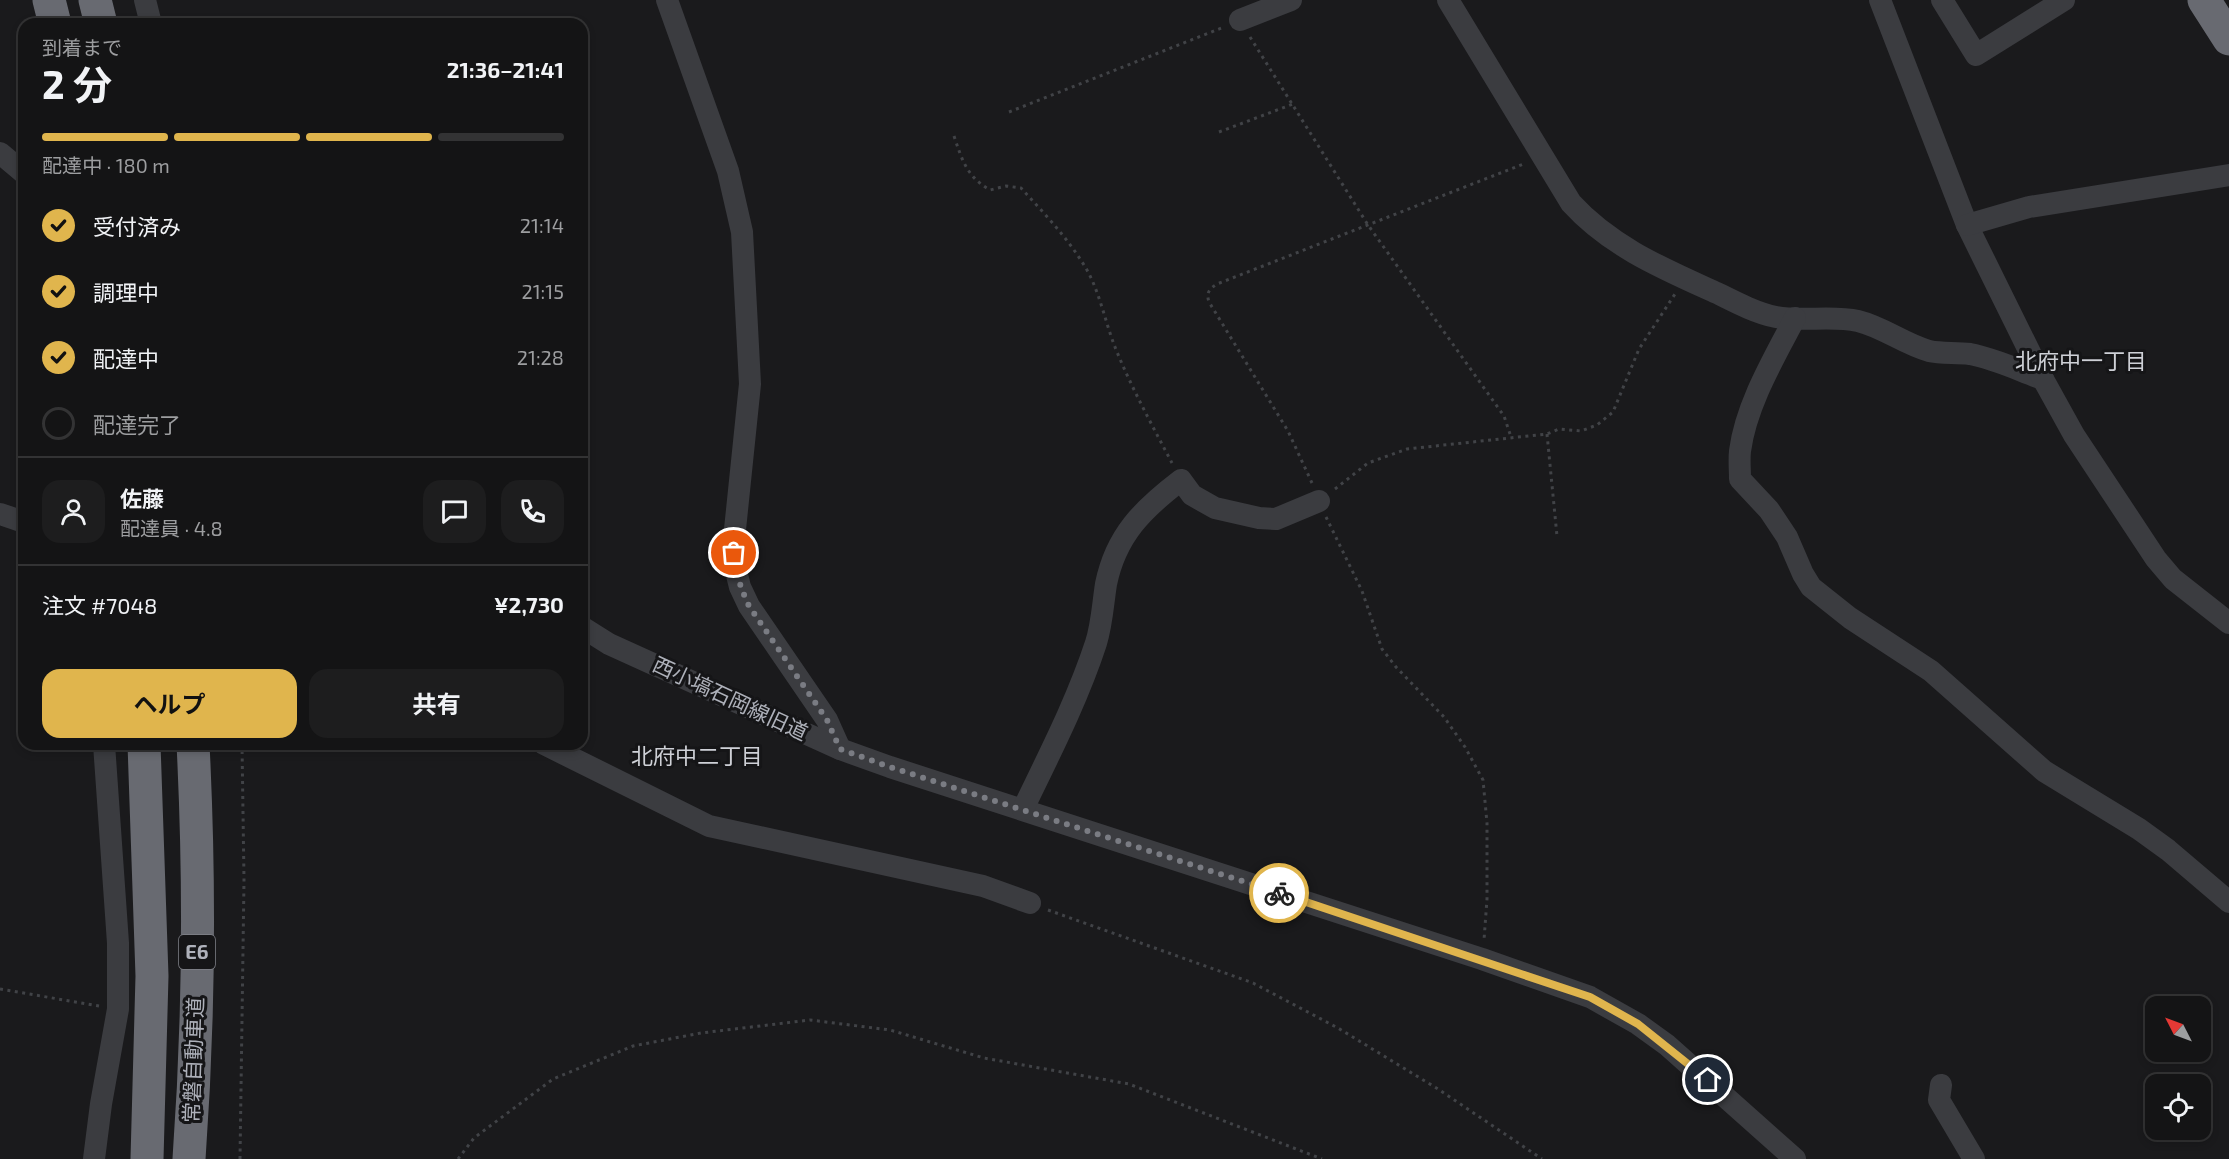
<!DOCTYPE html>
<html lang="ja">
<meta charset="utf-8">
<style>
:root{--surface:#141415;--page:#1d1d1e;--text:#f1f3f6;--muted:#9d9ea0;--line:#333334;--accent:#e0b54d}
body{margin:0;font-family:"Exo 2","Noto Sans JP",sans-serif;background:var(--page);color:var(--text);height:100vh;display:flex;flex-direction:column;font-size:22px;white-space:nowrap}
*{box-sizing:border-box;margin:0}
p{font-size:20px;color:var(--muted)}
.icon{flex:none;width:33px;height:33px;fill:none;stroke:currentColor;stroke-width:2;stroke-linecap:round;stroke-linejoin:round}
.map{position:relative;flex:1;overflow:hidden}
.side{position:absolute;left:18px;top:18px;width:570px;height:732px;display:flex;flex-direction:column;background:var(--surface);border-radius:18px;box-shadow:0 3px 9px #0003,0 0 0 2px var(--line)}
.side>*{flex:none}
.needle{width:39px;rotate:312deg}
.fabs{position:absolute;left:2145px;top:996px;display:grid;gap:12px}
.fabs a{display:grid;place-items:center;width:66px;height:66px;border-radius:12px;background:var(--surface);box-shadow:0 3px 9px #0003,0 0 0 2px var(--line);font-size:30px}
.pin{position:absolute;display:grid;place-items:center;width:51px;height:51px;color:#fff;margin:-26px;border:3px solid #fff;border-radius:50%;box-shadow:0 2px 6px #0007}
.courier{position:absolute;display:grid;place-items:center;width:60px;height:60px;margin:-30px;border:4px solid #e0b54d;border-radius:50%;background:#fff;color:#222;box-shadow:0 2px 8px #0007}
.headline em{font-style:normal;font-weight:700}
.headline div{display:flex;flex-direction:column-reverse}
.headline{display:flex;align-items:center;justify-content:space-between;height:102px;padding:0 24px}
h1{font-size:39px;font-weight:700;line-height:45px}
.bar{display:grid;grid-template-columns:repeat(4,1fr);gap:9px 6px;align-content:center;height:72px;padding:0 24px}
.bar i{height:8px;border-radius:4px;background:var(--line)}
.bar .current{background:var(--accent)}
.bar p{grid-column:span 4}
.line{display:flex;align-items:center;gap:15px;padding:0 24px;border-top:2px solid var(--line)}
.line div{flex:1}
.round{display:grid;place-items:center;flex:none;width:63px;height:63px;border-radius:18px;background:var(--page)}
ol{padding:0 24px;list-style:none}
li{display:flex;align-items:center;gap:18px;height:66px}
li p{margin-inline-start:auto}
li .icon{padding:6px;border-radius:50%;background:var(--accent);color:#111;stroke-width:4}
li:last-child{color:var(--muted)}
li i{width:33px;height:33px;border:3px solid var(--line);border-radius:50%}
.button{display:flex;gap:12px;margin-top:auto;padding:12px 24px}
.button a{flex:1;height:69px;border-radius:18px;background:var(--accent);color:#111;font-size:24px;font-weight:700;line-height:69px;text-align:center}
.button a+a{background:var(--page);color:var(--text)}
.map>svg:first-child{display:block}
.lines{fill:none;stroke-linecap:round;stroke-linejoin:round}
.path{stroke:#414347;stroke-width:3;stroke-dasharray:3 4.5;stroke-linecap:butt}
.minor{stroke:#3b3c40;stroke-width:22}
.highway{stroke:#686a71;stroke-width:33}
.done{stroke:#7a7c83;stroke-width:6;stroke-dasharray:0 10.8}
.route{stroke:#e0b54d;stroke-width:8}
.labels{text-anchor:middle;stroke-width:6;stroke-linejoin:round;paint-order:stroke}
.shield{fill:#151517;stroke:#808289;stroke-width:1.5}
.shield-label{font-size:20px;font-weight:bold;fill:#aeb1ba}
.street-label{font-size:21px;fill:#aeb1ba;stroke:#151517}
.neighbourhood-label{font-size:22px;fill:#ced0d6;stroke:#151517}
</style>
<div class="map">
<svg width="2229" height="1159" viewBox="0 0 2229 1159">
<rect width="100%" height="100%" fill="#1a1a1c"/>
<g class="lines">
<g class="path">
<path d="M1250,37L1368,225L1504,416L1511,437"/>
<path d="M1009,112L1224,27"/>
<path d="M1219,132L1293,104"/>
<path d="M954,136C962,160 967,177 990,190L1006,186L1021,188C1042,211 1065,235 1082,262C1099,287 1104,319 1115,347C1131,387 1152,425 1172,463"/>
<path d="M1547,434L1557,536"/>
<path d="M1312,483L1288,431L1209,302C1206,293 1209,289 1217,284L1526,163"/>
<path d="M1335,489L1368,463L1407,449L1547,434L1559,429L1581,431L1597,425L1613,412L1639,349L1675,294"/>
<path d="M1326,517L1362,591L1382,649L1396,667L1444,717L1465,747L1483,780L1487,823V899L1484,940"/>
<path d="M1048,910L1253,983L1338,1028L1438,1089L1542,1159"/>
<path d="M0,989L99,1006"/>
<path d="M240,1159L244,880L242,744"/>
<path d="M458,1159L474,1138L553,1079L633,1046L701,1033L810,1020L890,1030L984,1058L1129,1084L1322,1159"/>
</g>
<g class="minor">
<path d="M145,0L151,24"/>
<path d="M667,0L728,171L742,232L750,384L734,539L735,567L740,587L749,606L827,720L840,749"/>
<path d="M1448,0L1571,203C1611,247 1664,269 1717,293C1735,302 1756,313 1776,317C1803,322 1831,315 1858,321C1883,327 1904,344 1929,351C1942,354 1956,352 1970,354C1996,359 2018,370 2043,379"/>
<path d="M1880,0L1967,225L2043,379L2074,435L2156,559L2173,579L2229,623"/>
<path d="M1942,0L1976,55L2064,0"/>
<path d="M1240,20L1291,0"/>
<path d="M0,153L24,173"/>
<path d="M1967,225L2029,207L2229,175"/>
<path d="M1795,318C1774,358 1746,405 1740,451C1739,460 1740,470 1740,479L1769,510L1787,537L1803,574L1811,587L1850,618L1931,671L2044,771L2139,829L2168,850L2229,902"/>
<path d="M0,514L24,522"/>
<path d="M582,627L609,644L840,749L890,767L1482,959L1590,997L1638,1024L1667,1045L1795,1159"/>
<path d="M544,744L709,826L983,886L1030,903"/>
<path d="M1023,809C1049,755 1077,701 1096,643C1102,624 1103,603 1106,584C1116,535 1143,509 1181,480L1192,495L1215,508L1259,518L1276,519L1319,501"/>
<path d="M1941,1085L1939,1100L1974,1159"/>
<path d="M94,1159L101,1104L118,1009V943L104,744"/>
</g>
<g class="highway">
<path d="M49,0L55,24"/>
<path d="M95,0L101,24"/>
<path d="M2204,0L2229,39"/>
<path d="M144,744L152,976L147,1159"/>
<path d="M189,1159C199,1021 200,882 193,744"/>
</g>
</g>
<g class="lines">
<path class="done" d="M734,553C735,572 741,589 749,606L827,720L840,749L890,767L1279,893"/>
<path class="route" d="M1279,893L1590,997L1638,1024L1708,1080"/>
</g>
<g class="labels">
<rect class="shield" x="179" y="935" width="36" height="34" rx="4.5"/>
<g class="shield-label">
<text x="197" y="959">E6</text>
</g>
<g class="street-label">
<text transform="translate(730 699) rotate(25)" y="7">西小塙石岡線旧道</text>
<text transform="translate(194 1060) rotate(-88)" y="7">常磐自動車道</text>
</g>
<g class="neighbourhood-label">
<text x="2081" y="369">北府中一丁目</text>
<text x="697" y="764">北府中二丁目</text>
</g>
</g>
</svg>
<div class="fabs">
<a><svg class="needle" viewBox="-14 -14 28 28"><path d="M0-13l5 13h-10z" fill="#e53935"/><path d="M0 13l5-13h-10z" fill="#9d9ea0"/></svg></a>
<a><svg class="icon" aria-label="locate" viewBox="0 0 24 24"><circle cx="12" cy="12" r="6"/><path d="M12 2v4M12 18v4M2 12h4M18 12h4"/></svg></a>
</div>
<div class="pin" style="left:734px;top:553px;background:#ea580c"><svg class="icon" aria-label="bag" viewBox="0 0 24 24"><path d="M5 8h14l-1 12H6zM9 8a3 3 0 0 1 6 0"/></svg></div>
<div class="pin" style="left:1708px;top:1080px;background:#1f2937"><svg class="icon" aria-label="home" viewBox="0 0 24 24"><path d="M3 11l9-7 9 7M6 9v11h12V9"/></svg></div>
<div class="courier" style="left:1279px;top:893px"><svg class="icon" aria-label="bike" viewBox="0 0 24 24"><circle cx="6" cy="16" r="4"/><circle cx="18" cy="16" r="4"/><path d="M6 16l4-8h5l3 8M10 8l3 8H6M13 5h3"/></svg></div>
<section class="side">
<div class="headline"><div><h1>2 分</h1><p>到着まで</p></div><em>21:36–21:41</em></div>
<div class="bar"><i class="current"></i><i class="current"></i><i class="current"></i><i></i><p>配達中 · 180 m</p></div>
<ol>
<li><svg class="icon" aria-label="check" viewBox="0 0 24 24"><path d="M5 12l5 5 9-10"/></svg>受付済み<p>21:14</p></li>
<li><svg class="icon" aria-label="check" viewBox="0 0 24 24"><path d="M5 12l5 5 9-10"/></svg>調理中<p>21:15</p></li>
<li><svg class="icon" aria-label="check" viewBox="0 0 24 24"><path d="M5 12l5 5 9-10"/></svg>配達中<p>21:28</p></li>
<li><i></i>配達完了</li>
</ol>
<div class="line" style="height:108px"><a class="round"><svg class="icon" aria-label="person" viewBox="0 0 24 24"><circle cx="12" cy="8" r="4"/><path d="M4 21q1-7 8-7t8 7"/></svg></a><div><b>佐藤</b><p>配達員 · 4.8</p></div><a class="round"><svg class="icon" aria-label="chat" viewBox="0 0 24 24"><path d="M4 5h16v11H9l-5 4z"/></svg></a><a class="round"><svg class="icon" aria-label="phone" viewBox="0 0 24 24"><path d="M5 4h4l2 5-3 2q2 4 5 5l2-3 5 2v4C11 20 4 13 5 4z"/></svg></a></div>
<div class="line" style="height:78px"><div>注文 #7048</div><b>¥2,730</b></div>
<div class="button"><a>ヘルプ</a><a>共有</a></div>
</section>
</div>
